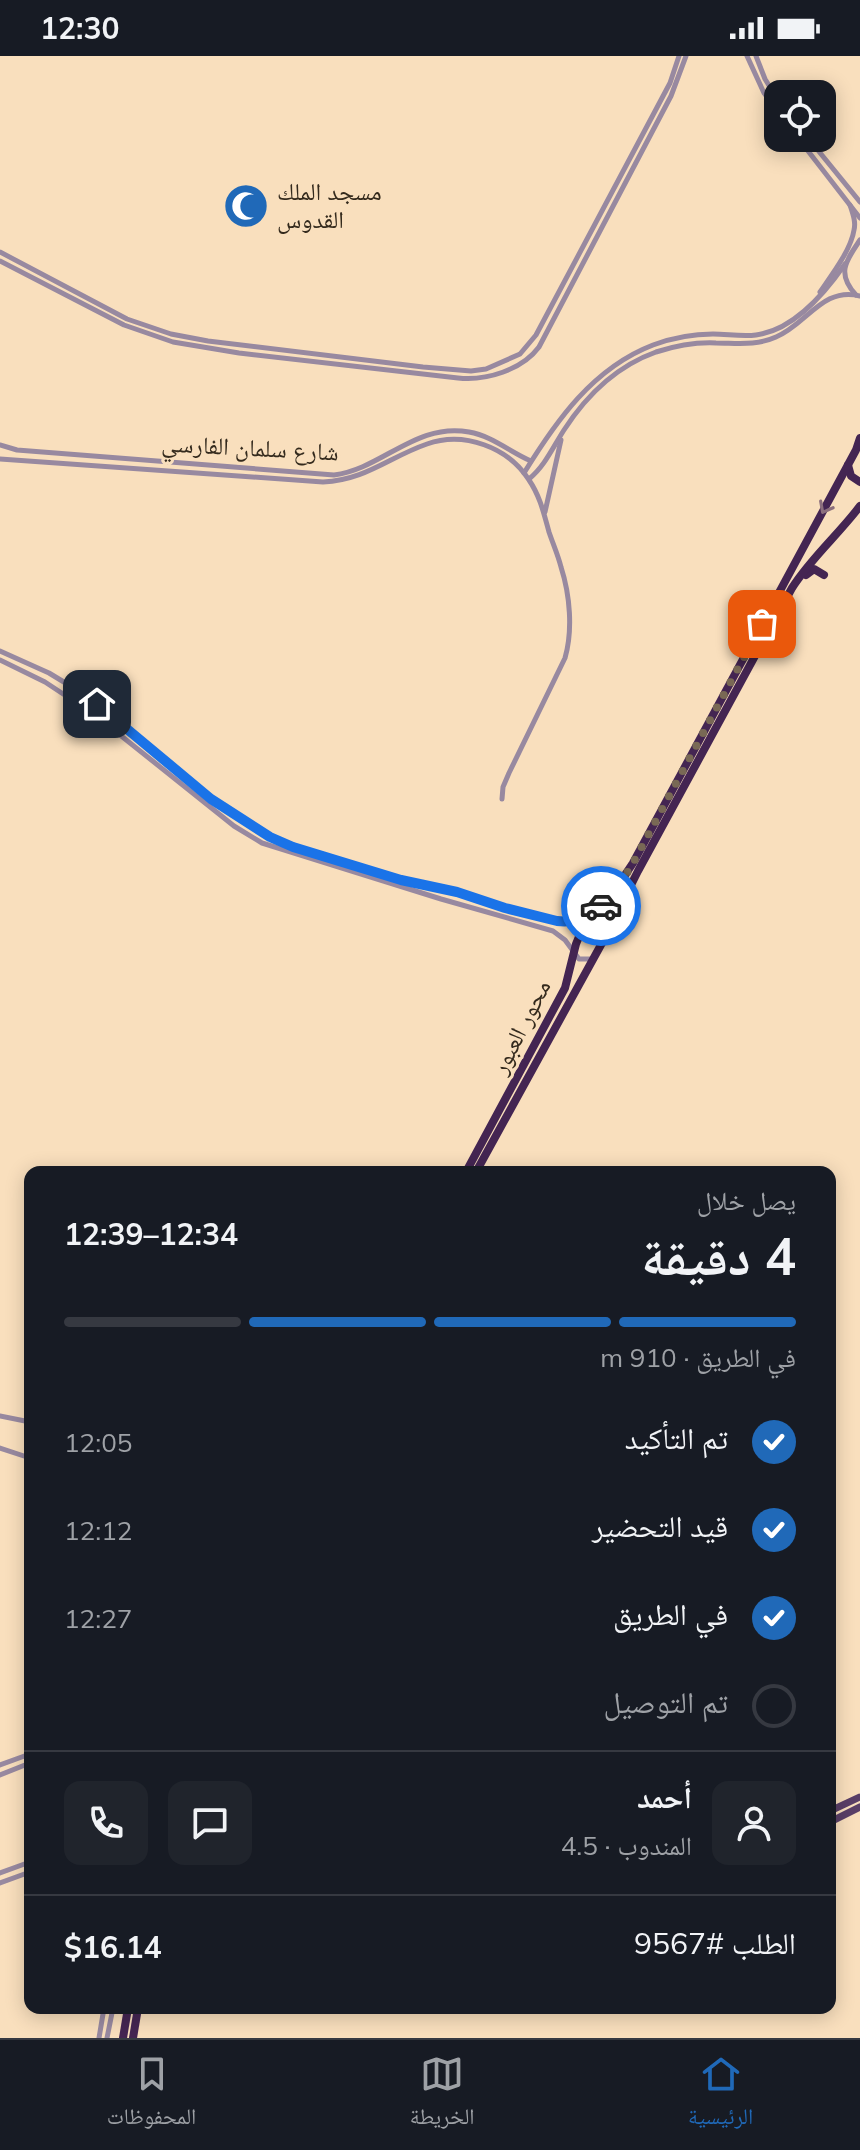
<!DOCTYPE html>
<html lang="ar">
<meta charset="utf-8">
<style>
:root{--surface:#171b24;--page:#20242c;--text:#f1f3f6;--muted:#9ea1a6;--line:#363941;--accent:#2069b8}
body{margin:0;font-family:Mulish,"Noto Naskh Arabic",sans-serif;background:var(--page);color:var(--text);direction:rtl;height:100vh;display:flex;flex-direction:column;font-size:30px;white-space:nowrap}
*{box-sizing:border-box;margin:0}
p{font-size:26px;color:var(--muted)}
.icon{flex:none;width:44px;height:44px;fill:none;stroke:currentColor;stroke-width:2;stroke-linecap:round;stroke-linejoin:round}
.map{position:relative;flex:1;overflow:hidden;direction:ltr}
.details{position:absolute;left:24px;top:1110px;width:812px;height:848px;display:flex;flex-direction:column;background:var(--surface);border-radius:16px;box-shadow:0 4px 20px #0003;direction:rtl}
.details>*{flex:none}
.fabs{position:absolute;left:764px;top:24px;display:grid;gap:16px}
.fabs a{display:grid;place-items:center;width:72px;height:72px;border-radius:16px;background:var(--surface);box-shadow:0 4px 20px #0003;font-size:40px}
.pin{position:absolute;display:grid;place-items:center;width:68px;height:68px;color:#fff;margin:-34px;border-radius:16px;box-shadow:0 4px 12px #0006}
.courier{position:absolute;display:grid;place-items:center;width:80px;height:80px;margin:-40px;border:6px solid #1a73e8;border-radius:50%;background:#fff;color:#222;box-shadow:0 2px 10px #0007}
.head em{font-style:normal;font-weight:700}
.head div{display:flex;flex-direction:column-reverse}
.head{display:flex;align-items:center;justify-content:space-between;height:136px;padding:0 40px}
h1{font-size:52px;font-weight:700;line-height:60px}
.bar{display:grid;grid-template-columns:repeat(4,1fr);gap:12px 8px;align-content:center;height:96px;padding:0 40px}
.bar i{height:10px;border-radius:6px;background:var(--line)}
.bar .on{background:var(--accent)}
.bar p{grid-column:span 4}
.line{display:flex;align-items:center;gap:20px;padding:0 40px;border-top:2px solid var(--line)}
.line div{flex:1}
.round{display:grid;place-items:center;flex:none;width:84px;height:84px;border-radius:16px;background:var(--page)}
ol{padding:0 40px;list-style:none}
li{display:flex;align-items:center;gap:24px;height:88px}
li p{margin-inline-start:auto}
li .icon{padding:8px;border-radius:50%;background:var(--accent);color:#fff;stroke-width:4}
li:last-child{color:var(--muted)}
li i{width:44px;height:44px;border:4px solid var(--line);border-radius:50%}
.status{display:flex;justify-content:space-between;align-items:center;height:56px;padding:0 40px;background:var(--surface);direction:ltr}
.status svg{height:22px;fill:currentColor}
.tabs{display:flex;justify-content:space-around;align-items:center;height:112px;border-top:2px solid var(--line);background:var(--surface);font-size:22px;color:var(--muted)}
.tabs a{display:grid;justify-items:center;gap:4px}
.tabs .on{color:var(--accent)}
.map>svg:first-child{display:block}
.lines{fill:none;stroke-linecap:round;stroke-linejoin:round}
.minor{stroke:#9889a0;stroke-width:5}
.major{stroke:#5a3f67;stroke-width:7}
.highway{stroke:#442552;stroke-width:8}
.oneway{stroke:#8c6f7d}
.done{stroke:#796955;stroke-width:8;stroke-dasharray:0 14.4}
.route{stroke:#1a73e8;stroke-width:10}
.labels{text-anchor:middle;stroke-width:6;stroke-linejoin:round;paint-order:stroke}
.poi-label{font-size:24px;fill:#342a1d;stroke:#f9dfbd;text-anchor:start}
.street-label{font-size:24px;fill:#342a1d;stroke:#f9dfbd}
</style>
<div class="status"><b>12:30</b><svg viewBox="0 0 49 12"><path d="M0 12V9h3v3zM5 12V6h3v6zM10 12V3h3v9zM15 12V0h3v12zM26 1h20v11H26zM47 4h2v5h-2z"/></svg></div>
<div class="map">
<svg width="860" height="1982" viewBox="0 0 860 1982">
<rect width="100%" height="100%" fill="#f9dfbd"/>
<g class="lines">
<g class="minor">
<path d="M747,0L764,37L778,55"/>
<path d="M756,0L765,23L778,44"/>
<path d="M798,82L860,162"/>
<path d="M808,82L860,146"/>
<path d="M0,196L127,263L171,278L208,285L423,311L471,315L486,313L520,298L536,279L670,27L679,0"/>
<path d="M0,205L124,269L173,286L239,297L458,322C486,325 522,314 539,291L671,40L686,0"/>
<path d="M820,236C831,220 851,194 854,174C856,166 853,158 850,149"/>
<path d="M856,239C836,217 846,205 860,184"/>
<path d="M0,389L17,394L334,419C382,413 416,366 469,376C492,380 510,396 531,405"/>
<path d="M0,403L323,426C366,424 389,401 427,388C464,375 508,391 529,424C540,440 544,458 549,476C553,488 558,499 561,511C570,539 573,574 565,602L509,717L503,731L502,743"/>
<path d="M524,417C556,365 593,312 653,289C672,282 693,278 713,278C727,278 742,281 756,279C794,274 825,237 845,208"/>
<path d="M529,423C545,410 553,391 564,374C586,340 617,310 656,296C675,290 696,286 716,287C737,287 756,290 776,281C806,269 823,230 860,240"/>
<path d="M545,456L561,384"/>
<path d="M0,595L49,617L82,637L211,743L252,771L285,788L401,824L457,836L548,863L566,866L584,862L596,857L604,858L612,864"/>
<path d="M0,604L45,626L95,659L234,770L262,787L441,843L553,875L565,884L579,903H593"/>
<path d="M0,1360L30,1366"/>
<path d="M0,1392L30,1402"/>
<path d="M0,1709L30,1698"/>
<path d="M0,1719L30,1707"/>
<path d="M0,1817L30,1806"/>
<path d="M0,1827L30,1816"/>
<path d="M99,1982L104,1952"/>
<path d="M107,1982L113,1952"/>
</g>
<g class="major">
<path d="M830,1755L860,1741"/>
<path d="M830,1766L860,1751"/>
</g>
<g class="highway">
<path d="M848,409L851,420L860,426"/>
<path d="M806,519L814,513L824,519"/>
<path d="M466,1116L565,932L576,888L583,871L592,858L613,837L633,807L856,394L860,382"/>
<path d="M476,1116L602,887L638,815L792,532C811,502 839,478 860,450"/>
<path d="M123,1982L128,1952"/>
<path d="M133,1982L138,1952"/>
</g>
</g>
<defs><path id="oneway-chevron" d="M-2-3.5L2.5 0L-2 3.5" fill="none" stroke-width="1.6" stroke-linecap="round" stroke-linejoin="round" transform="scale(2)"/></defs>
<use class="oneway" href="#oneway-chevron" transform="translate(825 452) rotate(118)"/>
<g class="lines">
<path class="done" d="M601,850L619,830L633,807L762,568"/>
<path class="route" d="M97,648L211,743L270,781L293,791L401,824L457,836L505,852L557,865C575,867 588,862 601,850"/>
</g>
<defs>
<g id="mosque-disc" transform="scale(2.3)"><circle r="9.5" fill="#2069b8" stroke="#f9dfbd"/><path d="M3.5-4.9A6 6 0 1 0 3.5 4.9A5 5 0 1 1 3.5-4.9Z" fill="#fff"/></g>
</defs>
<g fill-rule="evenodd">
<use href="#mosque-disc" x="246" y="150"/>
</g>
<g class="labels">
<g class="poi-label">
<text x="277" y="144">مسجد الملك<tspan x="277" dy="28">القدوس</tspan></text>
</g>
<g class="street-label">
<text transform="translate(250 392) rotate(3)" y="8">شارع سلمان الفارسي</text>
<text transform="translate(521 971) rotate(-63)" y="8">محور العبور</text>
</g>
</g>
</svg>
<div class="fabs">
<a><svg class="icon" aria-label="locate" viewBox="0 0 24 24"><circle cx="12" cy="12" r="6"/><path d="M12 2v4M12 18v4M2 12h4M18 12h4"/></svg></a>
</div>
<div class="pin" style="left:762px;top:568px;background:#ea580c"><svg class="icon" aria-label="bag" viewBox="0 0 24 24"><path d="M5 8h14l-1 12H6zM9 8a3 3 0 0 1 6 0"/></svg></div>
<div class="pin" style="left:97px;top:648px;background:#1f2937"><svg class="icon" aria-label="home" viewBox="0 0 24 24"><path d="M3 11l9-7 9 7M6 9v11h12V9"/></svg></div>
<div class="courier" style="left:601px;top:850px"><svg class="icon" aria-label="car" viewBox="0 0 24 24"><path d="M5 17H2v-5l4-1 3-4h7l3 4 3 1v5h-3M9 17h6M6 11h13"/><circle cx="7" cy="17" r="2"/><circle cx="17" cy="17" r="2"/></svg></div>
<section class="details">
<div class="head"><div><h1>4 دقيقة</h1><p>يصل خلال</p></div><em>12:34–12:39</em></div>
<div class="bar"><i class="on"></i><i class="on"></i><i class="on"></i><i></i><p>في الطريق · 910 m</p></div>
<ol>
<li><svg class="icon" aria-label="check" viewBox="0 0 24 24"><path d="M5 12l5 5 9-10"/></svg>تم التأكيد<p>12:05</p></li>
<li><svg class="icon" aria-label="check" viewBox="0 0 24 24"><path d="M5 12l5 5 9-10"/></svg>قيد التحضير<p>12:12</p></li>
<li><svg class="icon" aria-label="check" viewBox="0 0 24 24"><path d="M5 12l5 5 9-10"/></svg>في الطريق<p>12:27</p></li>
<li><i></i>تم التوصيل</li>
</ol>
<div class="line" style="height:144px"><a class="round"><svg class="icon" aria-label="person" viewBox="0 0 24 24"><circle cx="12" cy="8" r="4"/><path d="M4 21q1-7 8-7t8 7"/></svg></a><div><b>أحمد</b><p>المندوب · 4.5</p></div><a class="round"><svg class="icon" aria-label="chat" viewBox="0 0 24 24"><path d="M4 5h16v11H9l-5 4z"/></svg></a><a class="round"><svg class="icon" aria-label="phone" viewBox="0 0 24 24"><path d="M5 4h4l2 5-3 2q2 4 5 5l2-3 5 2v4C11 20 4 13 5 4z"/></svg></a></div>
<div class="line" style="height:104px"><div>الطلب #9567</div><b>$16.14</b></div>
</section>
</div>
<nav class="tabs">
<a class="on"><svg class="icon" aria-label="home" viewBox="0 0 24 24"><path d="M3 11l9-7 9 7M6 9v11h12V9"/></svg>الرئيسية</a>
<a><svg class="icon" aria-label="map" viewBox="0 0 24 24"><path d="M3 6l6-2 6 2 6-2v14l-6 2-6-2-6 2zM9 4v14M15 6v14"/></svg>الخريطة</a>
<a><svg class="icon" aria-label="saved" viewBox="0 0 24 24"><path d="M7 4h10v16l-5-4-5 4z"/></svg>المحفوظات</a>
</nav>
